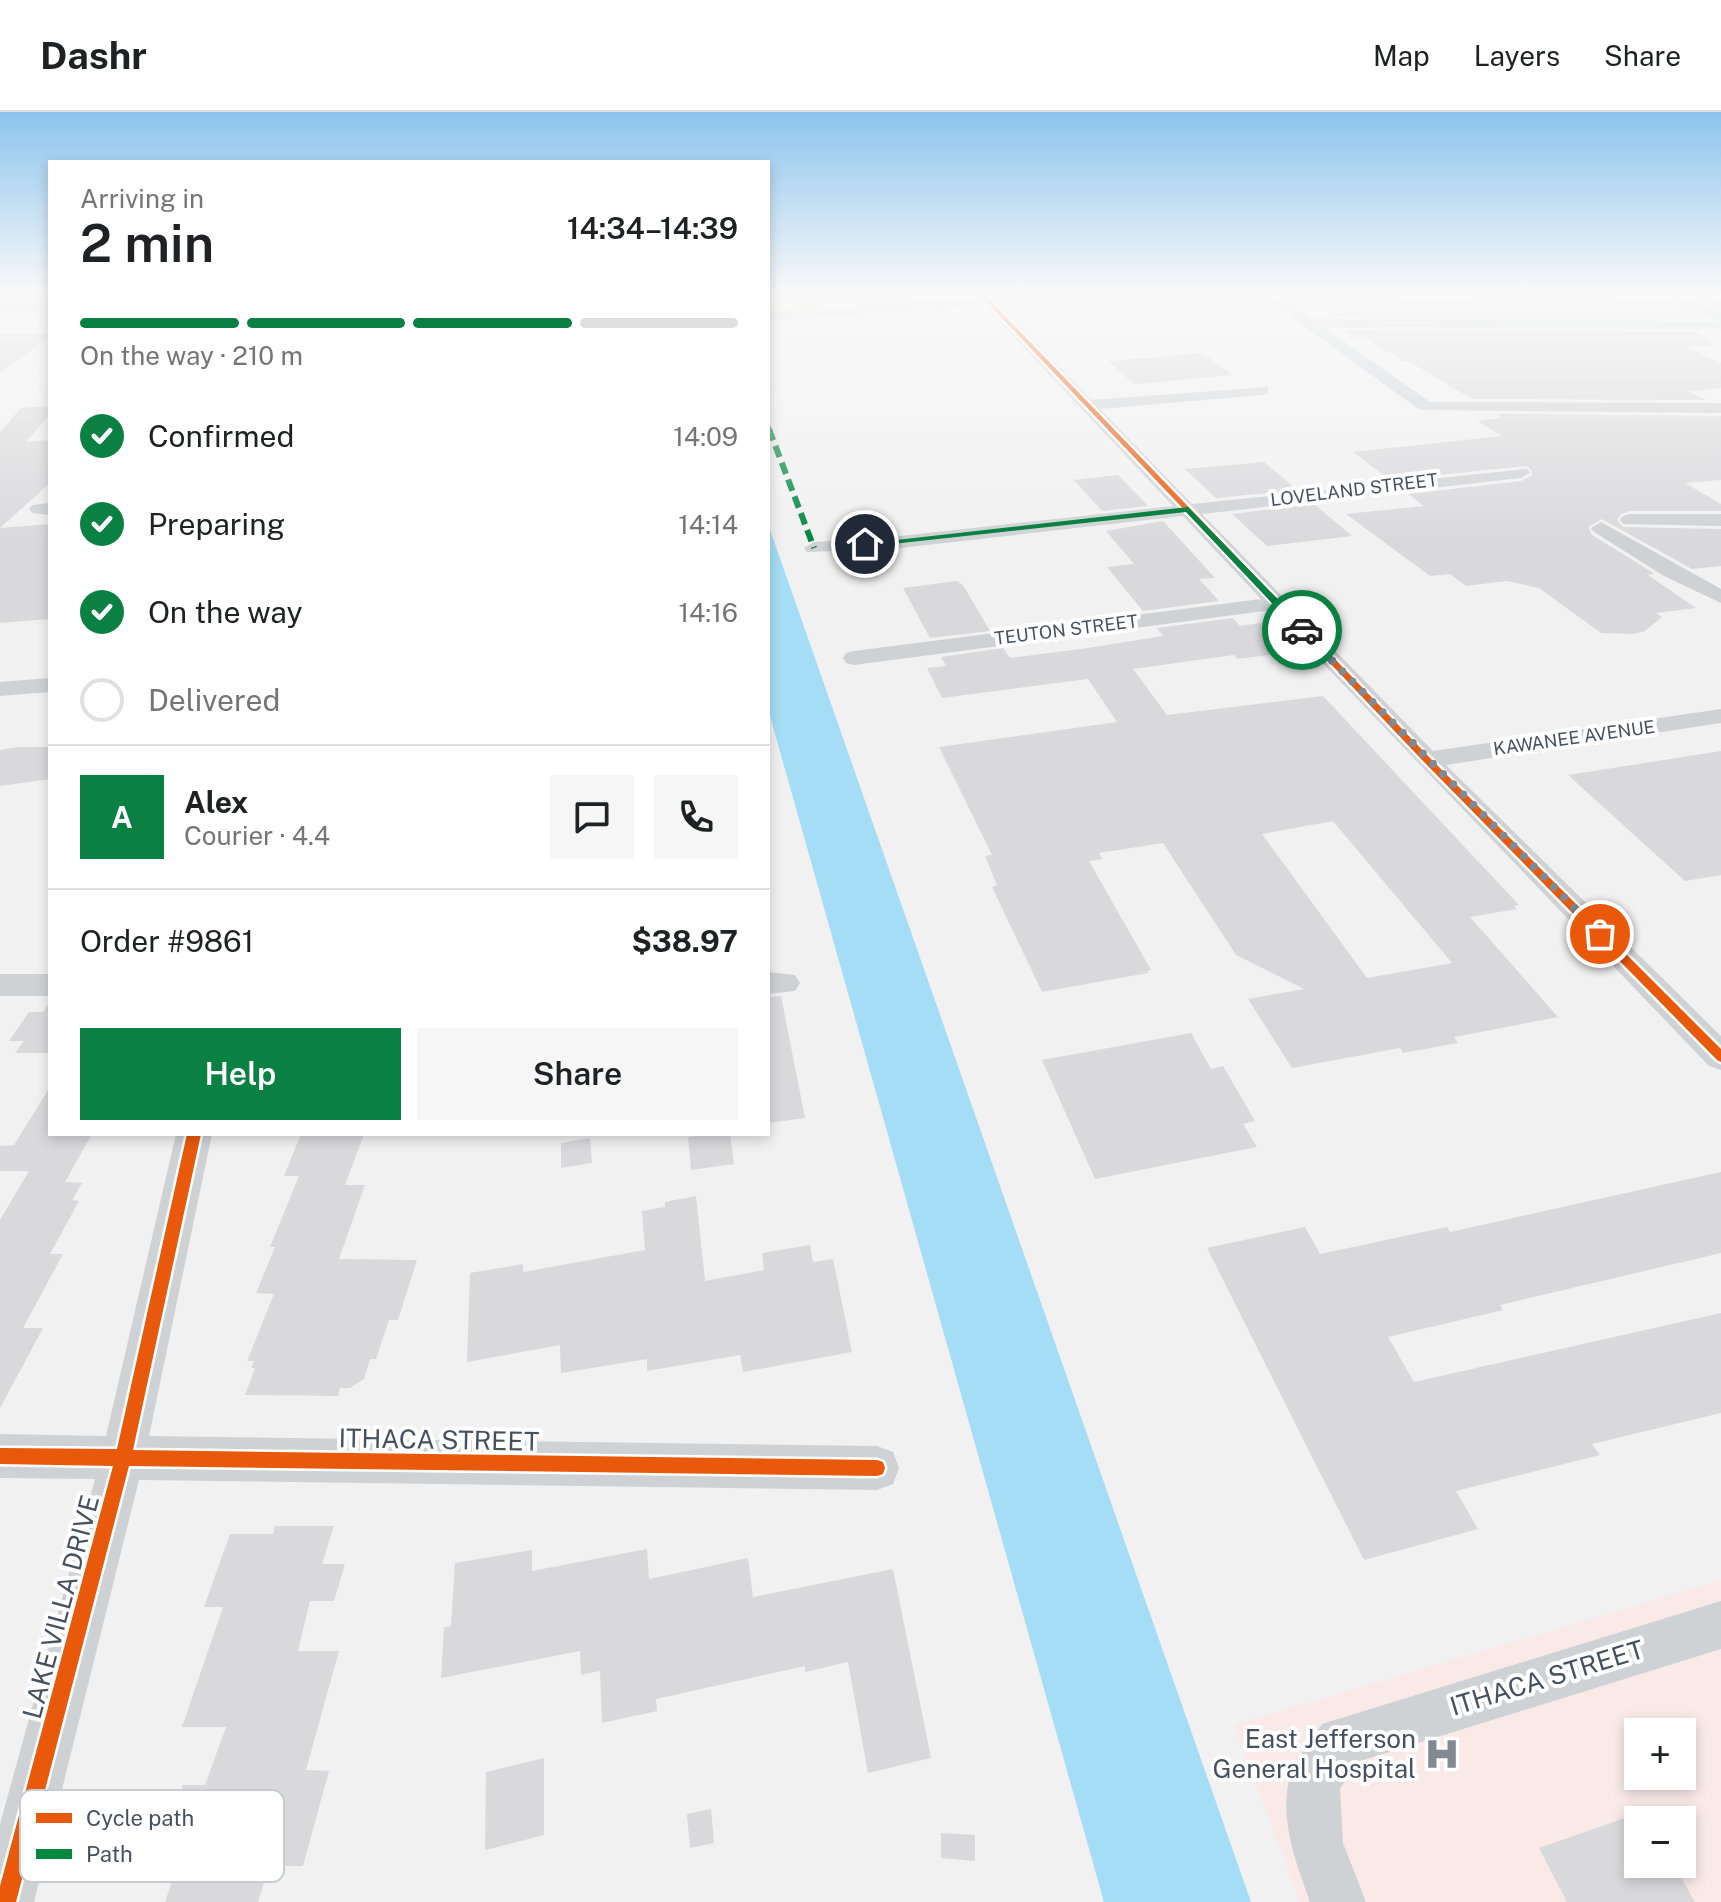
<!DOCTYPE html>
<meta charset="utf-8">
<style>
:root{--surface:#fff;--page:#f6f6f6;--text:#202124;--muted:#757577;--line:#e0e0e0;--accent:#0b8043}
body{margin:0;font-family:"Public Sans",sans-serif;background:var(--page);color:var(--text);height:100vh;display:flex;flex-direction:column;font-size:30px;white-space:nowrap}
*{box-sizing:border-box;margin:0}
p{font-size:26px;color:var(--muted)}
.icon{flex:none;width:44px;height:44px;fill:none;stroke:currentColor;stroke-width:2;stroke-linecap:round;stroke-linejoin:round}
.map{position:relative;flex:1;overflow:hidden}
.drawer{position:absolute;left:48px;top:48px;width:722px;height:976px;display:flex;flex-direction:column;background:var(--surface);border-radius:0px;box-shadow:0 4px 12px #0003}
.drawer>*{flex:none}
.controls{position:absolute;left:1624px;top:1606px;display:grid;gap:16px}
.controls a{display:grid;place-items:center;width:72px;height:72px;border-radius:0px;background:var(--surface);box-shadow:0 4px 12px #0003;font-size:40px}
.pin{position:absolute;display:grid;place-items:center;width:68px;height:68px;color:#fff;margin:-34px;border:4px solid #fff;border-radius:50%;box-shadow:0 2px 8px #0007}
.courier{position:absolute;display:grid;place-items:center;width:80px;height:80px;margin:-40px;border:6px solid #0b8043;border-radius:50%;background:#fff;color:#222;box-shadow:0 2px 10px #0007}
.overview em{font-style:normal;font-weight:600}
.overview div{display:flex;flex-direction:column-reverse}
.overview{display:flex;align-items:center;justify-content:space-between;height:136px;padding:0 32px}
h1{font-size:52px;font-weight:600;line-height:60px}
.bar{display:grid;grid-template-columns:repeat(4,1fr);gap:12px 8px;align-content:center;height:96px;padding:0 32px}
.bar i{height:10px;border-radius:6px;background:var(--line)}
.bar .active{background:var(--accent)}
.bar p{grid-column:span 4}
.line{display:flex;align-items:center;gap:20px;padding:0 32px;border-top:2px solid var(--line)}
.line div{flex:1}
.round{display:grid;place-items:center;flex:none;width:84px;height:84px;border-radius:0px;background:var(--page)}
ol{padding:0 32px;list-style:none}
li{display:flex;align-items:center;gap:24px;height:88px}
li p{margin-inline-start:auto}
li .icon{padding:8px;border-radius:50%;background:var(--accent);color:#fff;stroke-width:4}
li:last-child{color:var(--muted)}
li i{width:44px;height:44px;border:4px solid var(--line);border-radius:50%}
.primary-button{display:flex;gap:16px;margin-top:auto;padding:16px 32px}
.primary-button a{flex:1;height:92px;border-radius:0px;background:var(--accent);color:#fff;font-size:32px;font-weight:600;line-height:92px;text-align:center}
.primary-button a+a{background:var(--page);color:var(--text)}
header{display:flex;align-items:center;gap:48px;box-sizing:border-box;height:112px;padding:0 40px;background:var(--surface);border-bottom:2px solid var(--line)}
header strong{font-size:38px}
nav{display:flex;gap:44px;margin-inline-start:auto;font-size:28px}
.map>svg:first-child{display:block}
.commercial{fill:#e7e6df}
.medical{fill:#f9eae7;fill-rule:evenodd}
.water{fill:#a4ddf5}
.building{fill:#d9d9db;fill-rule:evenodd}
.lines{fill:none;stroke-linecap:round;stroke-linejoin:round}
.minor{fill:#cfd2d5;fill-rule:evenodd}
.quiet-far1{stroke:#00873e;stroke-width:5;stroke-dasharray:9 5;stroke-linecap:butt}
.quiet{stroke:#00873e;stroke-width:6;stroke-dasharray:12 6;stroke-linecap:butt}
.cycleway-casing{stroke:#fff;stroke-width:5}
.cycleway{fill:#e8590c;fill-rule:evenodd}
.route{fill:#0b8043}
.done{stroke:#828993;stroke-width:8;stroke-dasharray:0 14.4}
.labels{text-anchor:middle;stroke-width:8;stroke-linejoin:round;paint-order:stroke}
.far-street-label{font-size:18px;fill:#465160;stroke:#fff}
.near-street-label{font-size:26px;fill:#465160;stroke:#fff}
.near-poi-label{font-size:26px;fill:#465160;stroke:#fff;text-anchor:end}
.key{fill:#fff;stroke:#c8cbcf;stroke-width:2}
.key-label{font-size:22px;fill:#465160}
</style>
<header>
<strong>Dashr</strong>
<nav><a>Map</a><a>Layers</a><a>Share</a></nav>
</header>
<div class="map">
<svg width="1721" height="1790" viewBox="0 0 1721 1790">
<rect width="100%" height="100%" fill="#f2f1f1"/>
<g class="commercial">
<rect x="0" y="181" width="50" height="13"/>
<path d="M768,181H1048L768,202Z"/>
</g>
<path class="medical" d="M1721,1468V1790H1300L1234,1613ZM1638,1620H1682V1664H1638ZM1638,1708H1682V1752H1638Z"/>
<path class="water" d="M768,412L1251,1790H1104L768,597Z"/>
<g class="building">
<path d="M1612,181H1656L1705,206L1332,204L1322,192L1465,184L1487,194L1542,190L1549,194L1622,187Z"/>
<path d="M1684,181H1721V197Z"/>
<path d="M1344,218L1698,220L1717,233L1686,235L1721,251V276L1688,279L1706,288L1472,287L1408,249H1402L1392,240L1379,237L1370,227H1352Z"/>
<path d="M0,222H50V225L0,261Z"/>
<path d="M1202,241L1233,263L1134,272L1108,249Z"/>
<path d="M50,294V302L26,330L50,328V371L0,416L50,412V507L0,511V320L21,296Z"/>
<path d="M1496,302L1721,304V368L1685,371L1721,392V399H1630L1621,402L1617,408L1623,415L1721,417V454L1692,457L1602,407L1588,415L1592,423L1655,462L1648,463L1696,496L1656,501L1662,505L1645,519L1634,522L1601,521L1539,476L1507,469L1466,474L1450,462L1430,464L1346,402L1424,394L1408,382L1521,369L1531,364L1532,359L1527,354L1390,368L1353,340L1502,324L1477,309L1503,306Z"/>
<path d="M1264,350L1297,378L1216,386L1185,357Z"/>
<path d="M1118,363L1148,394L1102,399L1074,368Z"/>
<path d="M1314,392L1352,424L1267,434L1232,402Z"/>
<path d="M1163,409L1215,466L1199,467L1219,489L1143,499L1107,455L1134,452L1106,419Z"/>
<path d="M957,469L963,473L990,519L930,526L903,476Z"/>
<path d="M1233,506L1240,514L1260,511L1287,541L1237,547L1234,543L1133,557L1167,603L1323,584L1519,793L1514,794L1517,797L1470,805L1558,905L1454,925L1458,931L1403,941L1400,936L1292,956L1248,887L1304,877L1236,843L1163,731L1099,741L1103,747L1089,749L1151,858L1147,859L1148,861L1042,880L992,775L997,773L985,744L992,743L939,635L1117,610L1088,567L942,586L927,556L946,554L941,545L1003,536L1010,546L1088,536L1163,524L1157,516ZM1333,709L1452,851L1367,866L1262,722Z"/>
<path d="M18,635H50V667L0,674V638Z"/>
<path d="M1721,639V763L1685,769L1568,663Z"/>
<path d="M781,884L805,1006L768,1011V885Z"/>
<path d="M50,890V941H15L24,929H9L29,900H43Z"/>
<path d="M1191,921L1211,957L1223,954L1255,1009L1243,1012L1257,1035L1095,1067L1042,948Z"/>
<path d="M50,975V1022H92L65,1070L82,1071L72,1088L79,1089L50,1142H63L23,1216H43L0,1296V1108L29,1059H0V1034L14,1033Z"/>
<path d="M301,1022H364L345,1073H365L339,1147L417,1148L398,1208H389L376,1247H370L364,1267L350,1276H340L338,1284L245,1283L255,1256H251L254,1249H247L274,1182L256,1181L275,1135H270L299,1064H284Z"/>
<path d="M712,1022H730L734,1052L691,1058L688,1025Z"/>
<path d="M590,1026L592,1051L561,1056V1031Z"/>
<path d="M1721,1060V1141L1500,1193L1503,1198L1388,1225L1414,1270L1721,1201V1301L1592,1332L1600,1343L1456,1379L1478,1417L1364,1448L1207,1136L1305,1115L1320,1142L1447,1115L1450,1120Z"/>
<path d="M696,1084L705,1169L764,1158L762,1141L810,1133L813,1150L833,1147L852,1240L743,1260L740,1243L647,1259V1247L561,1261L560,1233L467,1250L470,1161L523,1152V1160L645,1138L642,1099L665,1095V1090Z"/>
<path d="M275,1414H334L322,1452H345L334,1489H310L298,1539H339L306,1658L329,1659L303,1754H269L258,1790H165L178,1752H155L183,1673H205L226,1615H182L223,1495H204L230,1422H273Z"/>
<path d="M647,1437L649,1467L748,1446L753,1485L893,1457L931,1646L868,1661L848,1550L805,1560V1554L656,1587L657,1599L602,1611L600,1559L581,1563L580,1539L441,1566L444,1515L451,1514L455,1451L532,1438V1459Z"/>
<path d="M544,1646V1723L485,1738L486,1660Z"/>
<path d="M711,1697L714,1731L690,1736L687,1702Z"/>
<path d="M1642,1700L1647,1708H1638V1752H1673L1695,1790H1567L1539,1736Z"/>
<path d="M941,1721L975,1723V1749L941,1746Z"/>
</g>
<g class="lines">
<g class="minor">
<path d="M973,181H987L991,185L1106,181L1099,185L999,192L1091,288L1268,275V281L1262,283L1100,297L1192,392L1527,357L1530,361L1521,366L1202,402L1433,639L1721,597V611L1446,653L1721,924V958L1709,954L1272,498L854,553L846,551L843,546L846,541L854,539L1261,487L1183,404L891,437L807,440L804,436L814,430L891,425L1173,394L984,193L768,209V201L977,186Z"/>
<path d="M1258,181H1274L1311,207L1719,209L1659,181H1677L1721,200V217L1323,215L1430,290L1721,291V301L1420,298Z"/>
<rect x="0" y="193" width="50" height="8"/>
<path d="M50,391V403L32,401L29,397L32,393Z"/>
<path d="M1630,402H1721V414L1623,412L1620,408L1623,404Z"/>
<path d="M1601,410L1721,477V491L1664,464L1594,420L1591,416Z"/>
<path d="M50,566V580L0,584V570Z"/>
<path d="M768,860L795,863L800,871L795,879L768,882Z"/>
<rect x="0" y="862" width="50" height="22"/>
<path d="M176,1022H212L149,1324L877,1334L893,1340L899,1356L893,1372L877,1378L139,1368L34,1790H0V1712L95,1367L0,1366V1322L106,1324Z"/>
<path d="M1721,1489V1537L1357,1650L1340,1677L1343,1731L1366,1790H1310C1297,1752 1281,1714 1288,1673C1291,1651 1311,1630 1322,1612Z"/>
</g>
<path class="quiet-far1" d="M768,315L770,319"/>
<path class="quiet" d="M769,317L814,436"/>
<g class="cycleway-casing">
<g id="cycleway">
<path d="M978,181H983L1430,646L1721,937V950L1717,948L1424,650Z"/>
<path d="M187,1022H201L133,1338L877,1348L883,1350L885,1356L883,1362L877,1364L129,1354L16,1790H0V1774L113,1354L0,1352V1336L117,1337Z"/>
</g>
</g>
<use href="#cycleway" class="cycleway"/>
</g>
<linearGradient id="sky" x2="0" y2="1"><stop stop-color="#8dc4ed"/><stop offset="0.42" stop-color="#f9f9f9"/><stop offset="1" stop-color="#f9f9f9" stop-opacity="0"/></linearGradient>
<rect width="1721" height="431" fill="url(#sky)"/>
<path class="route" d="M1188,395L1306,516V520H1299L1186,400L865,435L861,432Z"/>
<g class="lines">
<path class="done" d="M1302,518L1600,822"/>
</g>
<defs>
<g id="hospital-bare" transform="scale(2.76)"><path d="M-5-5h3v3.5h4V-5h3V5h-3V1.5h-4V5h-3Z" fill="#828993" stroke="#fff" stroke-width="2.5" paint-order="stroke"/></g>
</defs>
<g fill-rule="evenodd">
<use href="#hospital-bare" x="1442" y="1642"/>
</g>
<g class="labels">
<g class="far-street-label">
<text transform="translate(1354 378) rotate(-7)" y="6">LOVELAND STREET</text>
<text transform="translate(1066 518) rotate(-7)" y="6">TEUTON STREET</text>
<text transform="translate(1574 626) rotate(-8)" y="6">KAWANEE AVENUE</text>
</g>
<g class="near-street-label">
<text transform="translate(439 1328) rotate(1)" y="9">ITHACA STREET</text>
<text transform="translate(61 1495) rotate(-75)" y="9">LAKE VILLA DRIVE</text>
<text transform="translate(1547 1566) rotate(-17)" y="9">ITHACA STREET</text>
</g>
<g class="near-poi-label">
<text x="1416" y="1636">East Jefferson<tspan x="1416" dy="30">General Hospital</tspan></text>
</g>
</g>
<rect x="20" y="1678" width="264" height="92" rx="12" class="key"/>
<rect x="36" y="1701" width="36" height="10" fill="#e8590c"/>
<rect x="36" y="1737" width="36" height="10" fill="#00873e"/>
<g class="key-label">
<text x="86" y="1714">Cycle path</text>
<text x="86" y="1750">Path</text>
</g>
</svg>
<div class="controls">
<a>+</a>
<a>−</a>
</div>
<div class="pin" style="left:1600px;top:822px;background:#ea580c"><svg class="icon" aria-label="bag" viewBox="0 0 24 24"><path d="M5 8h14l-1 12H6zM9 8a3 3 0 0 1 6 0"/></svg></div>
<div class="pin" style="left:865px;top:432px;background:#1f2937"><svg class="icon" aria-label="home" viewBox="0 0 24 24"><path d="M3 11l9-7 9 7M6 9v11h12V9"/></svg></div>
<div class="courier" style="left:1302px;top:518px"><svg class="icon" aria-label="car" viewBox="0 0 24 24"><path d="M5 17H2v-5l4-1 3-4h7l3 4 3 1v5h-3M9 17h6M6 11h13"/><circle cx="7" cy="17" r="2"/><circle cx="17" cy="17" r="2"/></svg></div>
<section class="drawer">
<div class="overview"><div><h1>2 min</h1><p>Arriving in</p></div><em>14:34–14:39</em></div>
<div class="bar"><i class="active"></i><i class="active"></i><i class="active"></i><i></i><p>On the way · 210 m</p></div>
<ol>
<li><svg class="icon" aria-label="check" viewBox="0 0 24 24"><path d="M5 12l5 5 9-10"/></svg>Confirmed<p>14:09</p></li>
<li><svg class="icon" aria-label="check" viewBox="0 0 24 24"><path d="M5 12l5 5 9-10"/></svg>Preparing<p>14:14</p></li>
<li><svg class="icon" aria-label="check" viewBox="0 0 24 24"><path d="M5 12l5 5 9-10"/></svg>On the way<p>14:16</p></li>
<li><i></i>Delivered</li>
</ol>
<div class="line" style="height:144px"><b class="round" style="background:var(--accent);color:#fff">A</b><div><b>Alex</b><p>Courier · 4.4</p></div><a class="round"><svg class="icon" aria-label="chat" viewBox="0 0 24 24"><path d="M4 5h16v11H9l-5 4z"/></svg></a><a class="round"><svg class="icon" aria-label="phone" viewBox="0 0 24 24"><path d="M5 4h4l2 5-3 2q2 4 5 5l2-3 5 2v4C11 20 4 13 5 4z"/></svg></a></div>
<div class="line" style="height:104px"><div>Order #9861</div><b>$38.97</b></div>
<div class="primary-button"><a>Help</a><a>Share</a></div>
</section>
</div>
